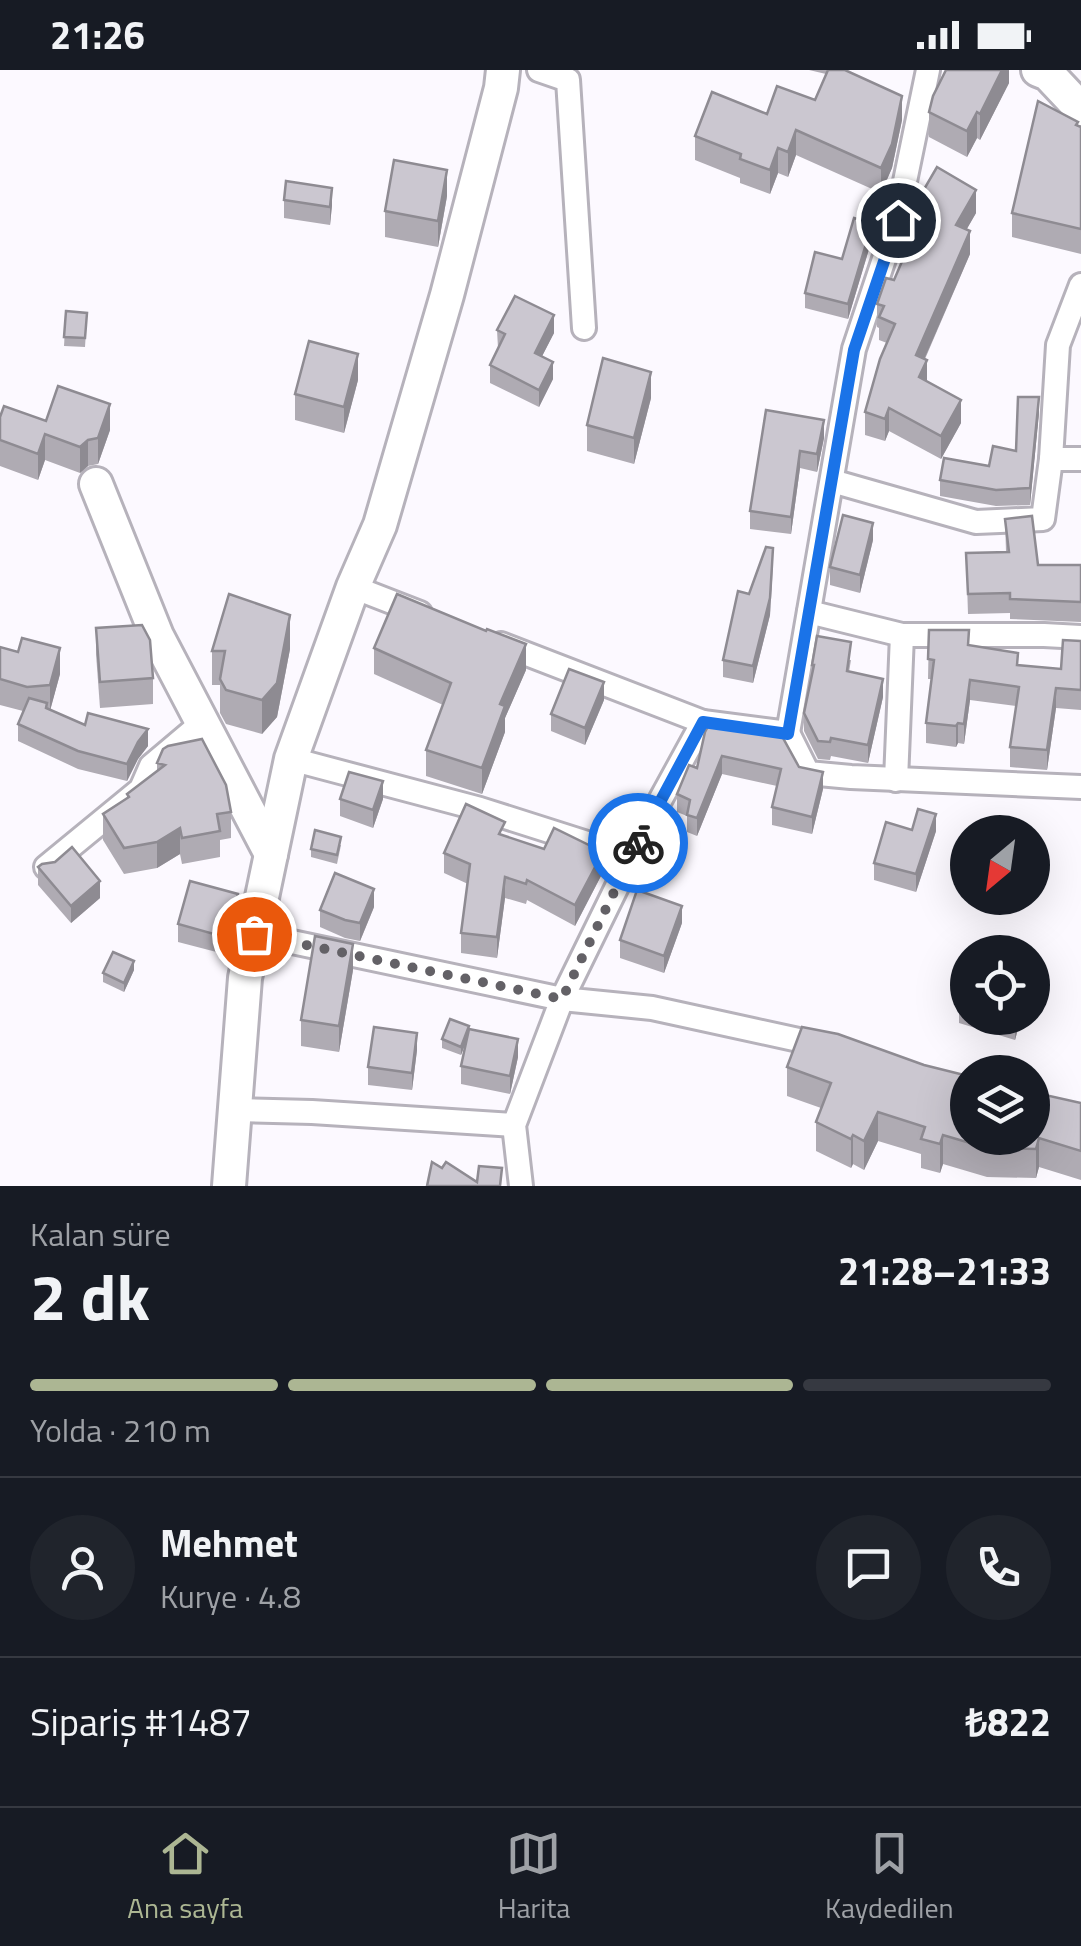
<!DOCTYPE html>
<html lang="tr">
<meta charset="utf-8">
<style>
:root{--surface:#171b24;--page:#20242c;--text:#f1f3f6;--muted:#9ea1a6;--line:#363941;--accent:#acb693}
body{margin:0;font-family:"Titillium Web",sans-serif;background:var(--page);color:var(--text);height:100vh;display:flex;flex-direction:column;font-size:38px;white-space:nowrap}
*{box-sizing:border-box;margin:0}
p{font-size:32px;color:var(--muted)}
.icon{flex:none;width:55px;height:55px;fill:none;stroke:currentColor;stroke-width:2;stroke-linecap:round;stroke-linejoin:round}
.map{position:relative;height:1116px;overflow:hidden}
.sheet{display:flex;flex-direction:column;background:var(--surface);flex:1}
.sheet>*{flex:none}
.needle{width:65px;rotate:209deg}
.buttons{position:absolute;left:950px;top:745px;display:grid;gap:20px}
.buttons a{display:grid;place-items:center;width:100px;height:100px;border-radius:50%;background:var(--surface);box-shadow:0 10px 40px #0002;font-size:50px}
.pin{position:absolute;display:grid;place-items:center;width:85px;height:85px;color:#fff;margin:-42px;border:5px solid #fff;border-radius:50%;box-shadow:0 2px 10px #0007}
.courier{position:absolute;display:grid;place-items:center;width:100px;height:100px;margin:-50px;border:8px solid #1a73e8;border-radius:50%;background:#fff;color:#222;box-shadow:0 2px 12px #0007}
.headline em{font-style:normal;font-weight:700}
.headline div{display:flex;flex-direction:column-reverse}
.headline{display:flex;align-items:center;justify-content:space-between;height:170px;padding:0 30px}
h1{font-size:65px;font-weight:700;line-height:75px}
.bar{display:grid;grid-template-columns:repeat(4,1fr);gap:15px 10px;align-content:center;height:120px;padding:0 30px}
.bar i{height:12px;border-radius:8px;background:var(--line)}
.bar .selected{background:var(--accent)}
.bar p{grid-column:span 4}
.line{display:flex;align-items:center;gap:25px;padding:0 30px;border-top:2px solid var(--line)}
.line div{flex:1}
.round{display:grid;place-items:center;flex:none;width:105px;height:105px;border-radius:52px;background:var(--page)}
.status{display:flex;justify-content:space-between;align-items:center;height:70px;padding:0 50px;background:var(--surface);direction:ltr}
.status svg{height:28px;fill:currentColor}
.menu{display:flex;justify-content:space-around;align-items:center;height:140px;border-top:2px solid var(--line);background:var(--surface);font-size:28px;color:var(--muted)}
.menu a{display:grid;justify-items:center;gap:5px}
.menu .selected{color:var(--accent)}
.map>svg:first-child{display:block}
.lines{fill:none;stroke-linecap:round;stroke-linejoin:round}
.street-casing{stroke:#b6b2bb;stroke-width:28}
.secondary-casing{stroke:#b6b2bb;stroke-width:38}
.street{stroke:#fff;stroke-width:22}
.secondary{stroke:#fff;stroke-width:32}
.wall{fill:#afabb3}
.shaded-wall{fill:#8e8b92}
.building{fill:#cbc7d0;stroke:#8e8b92;stroke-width:2.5}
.done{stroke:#636166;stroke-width:10;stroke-dasharray:0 18}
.route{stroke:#1a73e8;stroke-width:12}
</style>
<div class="status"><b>21:26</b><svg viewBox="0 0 49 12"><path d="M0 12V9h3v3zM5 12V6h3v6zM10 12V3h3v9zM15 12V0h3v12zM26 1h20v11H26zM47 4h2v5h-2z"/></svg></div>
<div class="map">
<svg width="1081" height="1116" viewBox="0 0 1081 1116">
<rect width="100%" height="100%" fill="#fcf9ff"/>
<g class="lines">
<g class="street-casing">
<g id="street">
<path d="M539,0L568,10L584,258"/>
<path d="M1081,215L1058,275L1051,389H1081"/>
<path d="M832,411L976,452L1043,449L1051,389"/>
<path d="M353,517L420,543"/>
<path d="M809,542L902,565"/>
<path d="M501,574L703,652"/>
<path d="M788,663L808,703L851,707L1081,717"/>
<path d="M291,689L480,739L631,787"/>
<path d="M896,710L902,565H1044L1081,567"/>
<path d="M46,797L141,719L151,696L202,653"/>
<path d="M254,864L562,929L514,1055L521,1116"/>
<path d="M826,976L652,938L562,929L651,747L703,652L788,663L854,279L897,150L928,0"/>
<path d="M235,1040L312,1042L514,1055"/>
</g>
</g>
<g class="secondary-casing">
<g id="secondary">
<path d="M1038,0L1048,4L1081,39"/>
<path d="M96,414L157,566L271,784"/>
<path d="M229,1116L245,908L291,689L353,517L380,455L447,225L501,18L503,0"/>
</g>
</g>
<use href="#street" class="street"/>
<use href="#secondary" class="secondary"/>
</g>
<g class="wall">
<path d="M809,0H845L902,50L892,98L881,123L796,85L788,107L778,103L770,124L740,113V108L695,90V66L815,30L826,4Z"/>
<path d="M1009,0V13L980,70L977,68L967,87L929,67V42Z"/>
<path d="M1078,56L1081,57V184L1012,167V143Z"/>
<path d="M447,126L438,177L385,167V141Z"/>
<path d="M284,130L332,135L330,155L284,148Z"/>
<path d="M916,133L976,143L966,160L970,184L925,289L927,311L961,353L941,389L889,361L885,371L865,365V342L887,273L879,270V258L877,257V234L894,210L917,156Z"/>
<path d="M872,169L848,249L805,238V223L842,189Z"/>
<path d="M66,241L87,243L85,277L64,276Z"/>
<path d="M497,260L554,263L542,286L553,309L539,337L490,313V295L498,278Z"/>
<path d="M358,310L344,363L295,350V324Z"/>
<path d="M651,328L634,394L587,381V355Z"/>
<path d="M766,340L824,368L817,402L800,398L791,464L750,459V441Z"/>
<path d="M1039,343L1030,435L996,436L940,426V410L989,396L1016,381Z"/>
<path d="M0,347L46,351L110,360L98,394L88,396L80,403L45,390L38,410L0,396Z"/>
<path d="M1005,449L1038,495H1081V552L1010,549V543L968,544L966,483L1006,482Z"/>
<path d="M873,470L860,523L830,515V497Z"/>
<path d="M773,495L770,545L753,613L723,607V590L749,524Z"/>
<path d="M96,558L153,608V634L100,638L96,584Z"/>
<path d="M929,560L1018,595L1061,599L1081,571V640L1056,638L1047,700L1010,697V677L1016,636L970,630L964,674L958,673L956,677L926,673V653L932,609H928Z"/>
<path d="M0,577L60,604L50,640L85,655L148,676L138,689L127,711L78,699L18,671V654L23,641L0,635Z"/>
<path d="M374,578L526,600L505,648V662L482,724L426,706V680L443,635L374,604Z"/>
<path d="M290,579L277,647L262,664L226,654L220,643V615H212V581Z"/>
<path d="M851,590L849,602L883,627L868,693L831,686L830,690L818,689L804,661V643L812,604V595Z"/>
<path d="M604,630L585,675L551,661V644Z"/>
<path d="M705,662L799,697L823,719L812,764L772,755V737L777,716L722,704L697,766L687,762V746L677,742V724L697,698Z"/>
<path d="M163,679L231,742V768L220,770V787L182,794L180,784L157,798L124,804L103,770V744L127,728V724L157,701V693Z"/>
<path d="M340,729H383L373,758L340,746Z"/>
<path d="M912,760L936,761L916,822L874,810V793Z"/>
<path d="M505,766L603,802L575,856L527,830L526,834L505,828L497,888L461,883V863L468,814L444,803V783Z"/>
<path d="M341,775L337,794L311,787V779Z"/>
<path d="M55,792L100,828L71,853L38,815V797Z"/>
<path d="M374,837L360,871L345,868L320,857V840Z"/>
<path d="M238,842L228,885L178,872V854Z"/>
<path d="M682,853L664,903L620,888V870Z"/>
<path d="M134,900L124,922L103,912V903Z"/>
<path d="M353,900L339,982L301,976V950Z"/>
<path d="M968,911V948H1021L1015,970L959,953V936Z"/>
<path d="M802,957L968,1068L1081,1033V1110L1039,1097L1036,1108L987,1107L943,1094L940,1103L921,1098V1084L878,1071L864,1100L853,1094L851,1098L816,1081V1052L821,1038L787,1026V997Z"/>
<path d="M469,959L518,987L510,1024L461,1014V996L466,972L461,985L442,978V969Z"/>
<path d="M417,980L412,1020L368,1015V997Z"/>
</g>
<g class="shaded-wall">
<path d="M1002,0H1009V13L980,70V44Z"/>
<path d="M902,26V50L892,98L881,123V98Z"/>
<path d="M977,42V68L967,87V61Z"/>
<path d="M796,60V85L788,107V82Z"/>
<path d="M778,78V103L770,124V100Z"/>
<path d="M447,100V126L438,177V151Z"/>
<path d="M332,118V135L330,155V137Z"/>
<path d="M976,120V143L956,178V155Z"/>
<path d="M872,154V169L848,249V234Z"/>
<path d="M970,161V184L916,308V285Z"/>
<path d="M554,245V263L535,300V283Z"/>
<path d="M358,284V310L344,363V337Z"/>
<path d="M927,290V313L919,307Z"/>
<path d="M553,292V309L539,337V320Z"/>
<path d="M651,302V328L634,394V368Z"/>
<path d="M1039,327V343L1030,435V418Z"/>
<path d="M961,330V353L941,389V366Z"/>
<path d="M110,334V360L98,394V368Z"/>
<path d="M889,338V361L885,371V349Z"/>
<path d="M824,350V368L817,402V384Z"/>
<path d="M45,364V390L38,410V384Z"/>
<path d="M88,370V396L80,403V377Z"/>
<path d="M800,381V398L791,464V447Z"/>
<path d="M873,453V470L860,523V505Z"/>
<path d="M773,478L770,545L753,613V596Z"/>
<path d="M290,545V579L277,647L262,664V630Z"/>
<path d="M526,574V600L505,648V662L482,724V698L500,634Z"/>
<path d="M60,578V604L50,641V615Z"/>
<path d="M883,609V627L868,693V675Z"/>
<path d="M970,610V630L964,674V654Z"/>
<path d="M604,612V630L585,675V658Z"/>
<path d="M1056,618V638L1047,700V680Z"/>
<path d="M958,653V673L956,677V656Z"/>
<path d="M148,659V676L138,689L127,711V694L138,672Z"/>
<path d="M722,686V704L697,766V748Z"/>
<path d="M823,702V719L812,764V747Z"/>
<path d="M383,711V729L373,758V740Z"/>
<path d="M936,744V761L916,822V804Z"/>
<path d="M180,758V784L157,798V772Z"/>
<path d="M603,782V802L575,856V835Z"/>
<path d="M505,807V828L497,888V867Z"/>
<path d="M100,811V828L71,853V836Z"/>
<path d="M374,819V837L360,871V853Z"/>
<path d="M238,824V842L228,885V868Z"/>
<path d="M682,836V853L664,903V886Z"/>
<path d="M353,874V900L339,982V956Z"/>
<path d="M134,891V900L124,922V913Z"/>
<path d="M1016,948H1021L1015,970V952Z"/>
<path d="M469,956V965L461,985V977Z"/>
<path d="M417,963V980L412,1020V1003Z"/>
<path d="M518,969V987L510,1024V1006Z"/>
<path d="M878,1042V1071L864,1100V1071Z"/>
<path d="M853,1065V1094L851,1098V1069Z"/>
<path d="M943,1065V1094L940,1103V1074Z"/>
<path d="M1039,1068V1097L1036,1108V1079Z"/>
</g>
<g class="building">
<path d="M828,0H845L902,26L892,74L881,98L796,60L788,82L778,78L770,100L740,89L741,84L695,66L712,22L767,44L777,16L815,30Z"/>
<path d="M946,0H1002L980,44L977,42L967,61L929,42L933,26Z"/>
<path d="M1038,31L1078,52L1076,55L1081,57V159L1012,143Z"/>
<path d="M394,90L447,100L438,151L385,141Z"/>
<path d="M937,97L976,120L956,155L970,161L916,285L927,290L919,307L961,330L941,366L889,338L885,349L865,342L880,289L895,254L879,247L884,236L877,234L886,208L894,210L925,138L916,133Z"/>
<path d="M286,111L332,118L330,137L284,130Z"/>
<path d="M854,148L872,154L848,234L805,223L815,182L842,189Z"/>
<path d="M515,226L554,245L535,283L553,292L539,320L490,295L505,264L497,260Z"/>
<path d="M66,241L87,243L85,268L64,267Z"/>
<path d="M309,271L358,284L344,337L295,324Z"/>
<path d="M603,288L651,302L634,368L587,355Z"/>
<path d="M58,316L110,334L98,368L88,370L80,377L45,364L38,384L0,370V347L4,336L46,351Z"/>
<path d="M1018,327H1039L1030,418L996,420L940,410L944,388L989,396L993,376L1016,381Z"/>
<path d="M766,340L824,350L817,384L800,381L791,447L750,441Z"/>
<path d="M843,445L873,453L860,505L830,497Z"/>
<path d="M1032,446L1038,495H1081V532L1010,529V523L968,524L966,483L1009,482L1005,449Z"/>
<path d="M766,477L773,478L770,528L753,596L723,590L738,521L749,524Z"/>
<path d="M229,524L290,545L277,613L262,630L226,620L220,609L225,581H212Z"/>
<path d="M397,524L486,561L487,559L526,574L500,634L505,636L482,698L426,680L451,613L374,578Z"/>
<path d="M142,555L150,570L153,608L100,612L96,558Z"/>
<path d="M929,560H969L968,575L1018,583L1017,595L1061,599L1063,570L1081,571V620L1056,618L1047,680L1010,677L1019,617L970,610L964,654L958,653L956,656L926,653L934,590L928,589Z"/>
<path d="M817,566L851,572L847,601L883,609L868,675L831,668L830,672L818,671L804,643L814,595H812Z"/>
<path d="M22,568L60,578L50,615L27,617L0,609V577L18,582Z"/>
<path d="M569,599L604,612L585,658L551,644Z"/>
<path d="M29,628L47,633L46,638L85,655L88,643L148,659L138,672L127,694L78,681L18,654Z"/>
<path d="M711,651L778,659L799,697L823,702L812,747L772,737L781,699L722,686L697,748L687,745L690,730L677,724L689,695L697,698L705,662Z"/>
<path d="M202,669L226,715L231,742L217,744L220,761L182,768L180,758L157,772L124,778L103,744L129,727L127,724L165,695L157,693L163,679L168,676Z"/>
<path d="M349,702L383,711L373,740L340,729Z"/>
<path d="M466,734L505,752L499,764L544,779L554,758L603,782L575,835L527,810L526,814L505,807L497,867L461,863L470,794L444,783Z"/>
<path d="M918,739L936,744L916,804L874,793L886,752L912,760Z"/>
<path d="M315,760L341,767L337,785L311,779Z"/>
<path d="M72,777L100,811L71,836L38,797L42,794L55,792Z"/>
<path d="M335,803L374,819L360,853L345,850L320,840Z"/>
<path d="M190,811L238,824L228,868L178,854Z"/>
<path d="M637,820L682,836L664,886L620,870Z"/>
<path d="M315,866L353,874L339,956L301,950Z"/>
<path d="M113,882L134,891L124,913L103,903Z"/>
<path d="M966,911H968V938L959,936Z"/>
<path d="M999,948H1016L1015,952Z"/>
<path d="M450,949L469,956L461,977L442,969Z"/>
<path d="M374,957L417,963L412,1003L368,997Z"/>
<path d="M802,957L838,964L924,995L964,1005L968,1004V1068H1032V1022L1081,1033V1081L1039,1068L1036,1079L987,1078L943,1065L940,1074L921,1069L925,1057L878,1042L864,1071L853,1065L851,1069L816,1052L831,1013L787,997Z"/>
<path d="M469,959L518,969L510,1006L461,996Z"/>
<path d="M432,1092L442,1098L446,1092L477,1112L479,1096L502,1098L500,1116H427Z"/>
</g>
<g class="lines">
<path class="done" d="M254,864L562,929L638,773"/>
<path class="route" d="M638,773L703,652L788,664L854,280L898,150"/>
</g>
</svg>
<div class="buttons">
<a><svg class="needle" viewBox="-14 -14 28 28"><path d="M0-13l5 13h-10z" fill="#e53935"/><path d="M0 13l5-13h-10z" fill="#9ea1a6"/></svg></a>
<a><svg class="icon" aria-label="locate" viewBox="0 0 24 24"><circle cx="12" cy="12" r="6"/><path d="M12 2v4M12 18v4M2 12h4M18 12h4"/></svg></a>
<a><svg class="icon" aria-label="layers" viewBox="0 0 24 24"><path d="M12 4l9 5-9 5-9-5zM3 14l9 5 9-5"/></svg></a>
</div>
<div class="pin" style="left:254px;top:864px;background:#ea580c"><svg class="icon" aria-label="bag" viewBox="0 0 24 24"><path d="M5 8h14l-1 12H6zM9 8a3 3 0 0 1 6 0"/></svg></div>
<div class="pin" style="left:898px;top:150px;background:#1f2937"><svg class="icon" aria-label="home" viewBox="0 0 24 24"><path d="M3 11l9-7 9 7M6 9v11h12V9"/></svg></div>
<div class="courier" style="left:638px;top:773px"><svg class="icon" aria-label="bike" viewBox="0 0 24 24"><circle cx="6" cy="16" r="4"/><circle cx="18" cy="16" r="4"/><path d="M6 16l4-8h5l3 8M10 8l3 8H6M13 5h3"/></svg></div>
</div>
<section class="sheet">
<div class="headline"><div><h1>2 dk</h1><p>Kalan süre</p></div><em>21:28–21:33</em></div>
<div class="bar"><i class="selected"></i><i class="selected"></i><i class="selected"></i><i></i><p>Yolda · 210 m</p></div>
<div class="line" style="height:180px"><a class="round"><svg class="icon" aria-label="person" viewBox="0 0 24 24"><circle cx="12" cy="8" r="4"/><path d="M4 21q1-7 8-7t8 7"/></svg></a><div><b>Mehmet</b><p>Kurye · 4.8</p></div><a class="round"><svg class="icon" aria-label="chat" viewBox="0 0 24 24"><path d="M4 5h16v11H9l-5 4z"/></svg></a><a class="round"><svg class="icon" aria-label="phone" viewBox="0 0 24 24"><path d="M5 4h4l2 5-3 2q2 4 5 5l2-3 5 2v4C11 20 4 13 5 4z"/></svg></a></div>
<div class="line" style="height:130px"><div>Sipariş #1487</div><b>₺822</b></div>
</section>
<nav class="menu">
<a class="selected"><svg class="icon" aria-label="home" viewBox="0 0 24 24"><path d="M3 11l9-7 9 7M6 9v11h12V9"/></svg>Ana sayfa</a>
<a><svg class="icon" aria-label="map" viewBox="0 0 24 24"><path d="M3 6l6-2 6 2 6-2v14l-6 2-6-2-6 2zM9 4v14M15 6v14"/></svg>Harita</a>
<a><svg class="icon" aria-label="saved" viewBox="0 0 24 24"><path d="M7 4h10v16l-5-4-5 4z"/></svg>Kaydedilen</a>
</nav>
